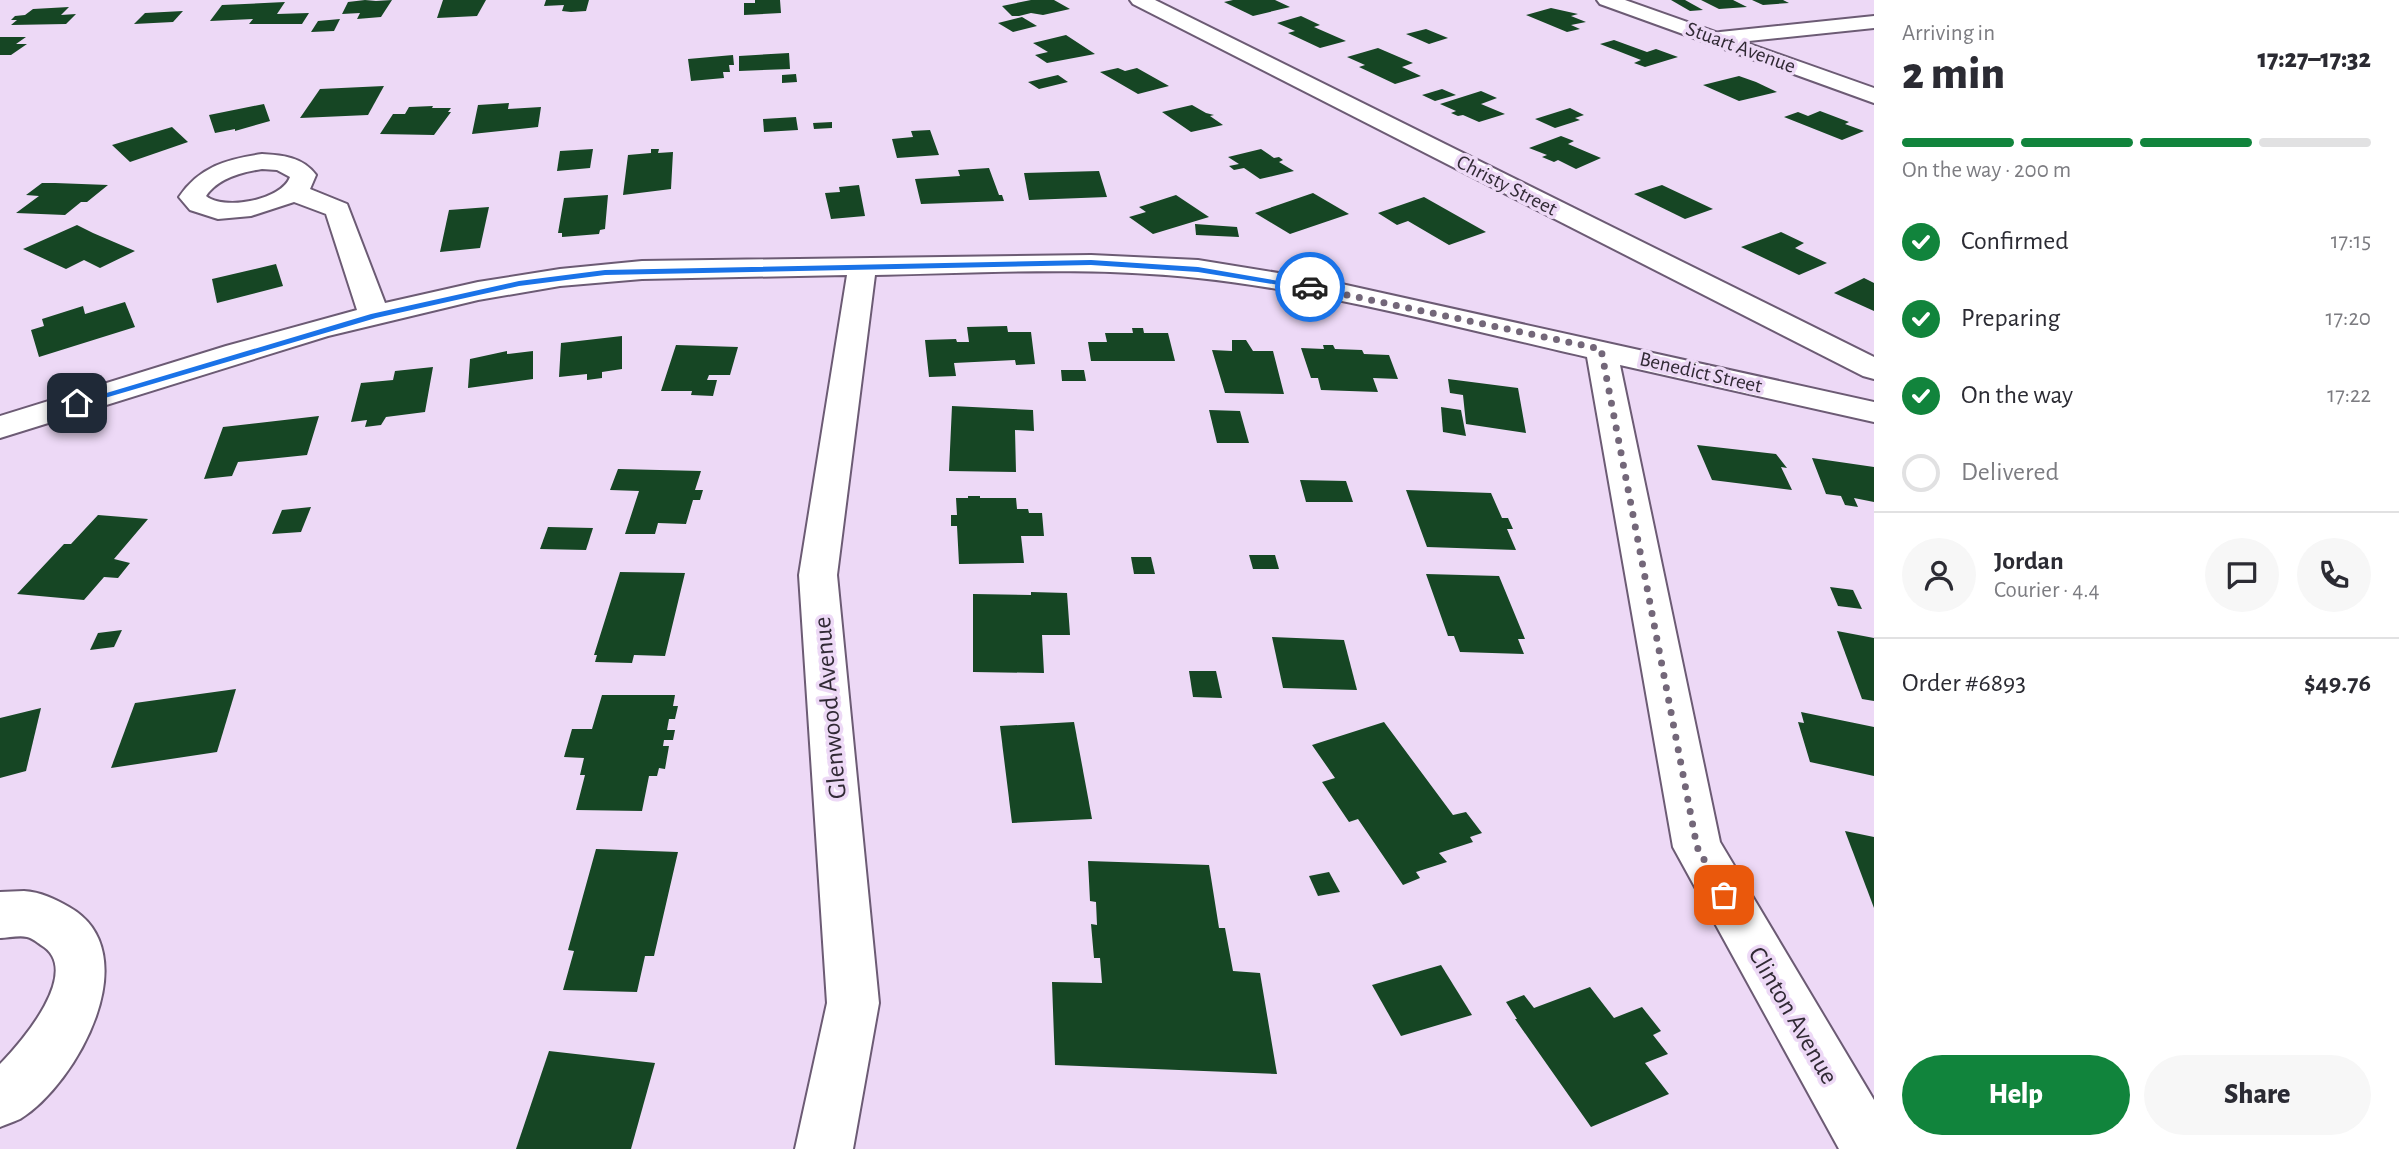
<!DOCTYPE html>
<meta charset="utf-8">
<style>
:root{--surface:#fff;--page:#f7f7f7;--text:#2b2b33;--muted:#7c7c81;--line:#e1e1e2;--accent:#11843c}
body{margin:0;font-family:"Alegreya Sans",sans-serif;background:var(--page);color:var(--text);height:100vh;display:flex;flex-direction:column;font-size:26px;white-space:nowrap}
*{box-sizing:border-box;margin:0}
p{font-size:23px;color:var(--muted)}
.icon{flex:none;width:38px;height:38px;fill:none;stroke:currentColor;stroke-width:2;stroke-linecap:round;stroke-linejoin:round}
.map{position:relative;flex:1;overflow:hidden}
.side{display:flex;flex-direction:column;background:var(--surface);width:525px}
.side>*{flex:none}
.pin{position:absolute;display:grid;place-items:center;width:60px;height:60px;color:#fff;margin:-30px;border-radius:14px;box-shadow:0 4px 10px #0006}
.courier{position:absolute;display:grid;place-items:center;width:70px;height:70px;margin:-35px;border:5px solid #1a73e8;border-radius:50%;background:#fff;color:#222;box-shadow:0 2px 9px #0007}
.overview em{font-style:normal;font-weight:800}
.overview div{display:flex;flex-direction:column-reverse}
.overview{display:flex;align-items:center;justify-content:space-between;height:119px;padding:0 28px}
h1{font-size:46px;font-weight:800;line-height:52px}
.bar{display:grid;grid-template-columns:repeat(4,1fr);gap:10px 7px;align-content:center;height:84px;padding:0 28px}
.bar i{height:9px;border-radius:5px;background:var(--line)}
.bar .on{background:var(--accent)}
.bar p{grid-column:span 4}
.line{display:flex;align-items:center;gap:18px;padding:0 28px;border-top:2px solid var(--line)}
.line div{flex:1}
.round{display:grid;place-items:center;flex:none;width:74px;height:74px;border-radius:37px;background:var(--page)}
ol{padding:0 28px;list-style:none}
li{display:flex;align-items:center;gap:21px;height:77px}
li p{margin-inline-start:auto}
li .icon{padding:7px;border-radius:50%;background:var(--accent);color:#fff;stroke-width:4}
li:last-child{color:var(--muted)}
li i{width:38px;height:38px;border:4px solid var(--line);border-radius:50%}
.button{display:flex;gap:14px;margin-top:auto;padding:14px 28px}
.button a{flex:1;height:80px;border-radius:42px;background:var(--accent);color:#fff;font-size:28px;font-weight:800;line-height:80px;text-align:center}
.button a+a{background:var(--page);color:var(--text)}
main{display:flex;flex:1;min-height:0}
.map>svg:first-child{display:block}
.building{fill:#164624}
.lines{fill:none;stroke-linecap:round;stroke-linejoin:round}
.minor-casing{stroke:#6c5b74;stroke-width:4}
.tertiary-casing{stroke:#6c5b74;stroke-width:4}
.minor{fill:#fff;fill-rule:evenodd}
.tertiary{fill:#fff;fill-rule:evenodd}
.route{fill:#1a73e8}
.done{stroke:#736779;stroke-width:7;stroke-dasharray:0 12.6}
.labels{text-anchor:middle;stroke-width:7;stroke-linejoin:round;paint-order:stroke}
.far-street-label{font-size:21px;fill:#312a35;stroke:#edd9f6}
.street-label{font-size:26px;fill:#312a35;stroke:#edd9f6}
</style>
<main>
<div class="map">
<svg width="1874" height="1149" viewBox="0 0 1874 1149">
<rect width="100%" height="100%" fill="#edd9f6"/>
<g class="building">
<path d="M365,0L376,1L392,0L381,17L357,19L360,13L342,14L348,2Z"/>
<path d="M443,0H486L477,16L437,18Z"/>
<path d="M546,0H589L586,11L571,12L562,11L564,5L544,6Z"/>
<path d="M755,0H780L781,13L744,15V3H755Z"/>
<path d="M1031,0H1054L1070,9L1043,15L1031,13L1019,16H1012L1002,6Z"/>
<path d="M1233,0H1275L1290,7L1253,16L1224,2Z"/>
<path d="M1671,0H1685L1703,10L1690,11Z"/>
<path d="M1701,0H1733L1747,7L1719,9Z"/>
<path d="M1752,0H1783L1789,3L1763,5Z"/>
<path d="M285,2L277,14L309,13L302,24H249L253,19L210,21L222,5Z"/>
<path d="M69,7L61,15L76,14L66,24L11,25L17,20H11L15,16L25,15L33,9Z"/>
<path d="M1551,8L1578,14L1571,16L1586,22L1571,25L1580,29L1567,32L1526,15Z"/>
<path d="M183,11L173,22L134,24L145,13Z"/>
<path d="M1301,16L1320,25L1314,27L1346,41L1320,48L1288,33L1295,31L1277,23Z"/>
<path d="M1022,17L1037,26L1013,32L998,23Z"/>
<path d="M340,19L334,31L311,32L318,21Z"/>
<path d="M1426,29L1448,38L1429,44L1406,34Z"/>
<path d="M1066,35L1095,54L1047,63L1035,55L1048,52L1033,43Z"/>
<path d="M0,37H26L16,44H27L11,55H0Z"/>
<path d="M1614,40L1647,52L1656,49L1678,57L1645,67L1634,63L1641,60L1600,44Z"/>
<path d="M1378,48L1413,63L1402,67L1421,76L1395,84L1359,67L1365,65L1347,57Z"/>
<path d="M789,53L790,69L739,71V56Z"/>
<path d="M733,55L734,65H729L730,72H723L724,78L691,81L688,59Z"/>
<path d="M1118,68L1125,71L1137,68L1169,86L1138,94L1100,72Z"/>
<path d="M796,74L797,82L782,83V75Z"/>
<path d="M1058,75L1068,82L1039,89L1028,82Z"/>
<path d="M1739,76L1756,82L1777,92L1739,101L1703,85Z"/>
<path d="M384,86L368,115L300,118L320,89Z"/>
<path d="M1442,89L1456,95L1435,101L1422,95Z"/>
<path d="M1481,91L1497,98L1481,104L1505,114L1479,122L1463,115L1458,116L1451,113L1456,111L1440,104Z"/>
<path d="M509,103L508,109L541,107L538,127L472,134L478,105Z"/>
<path d="M264,104L270,121L235,131V129L215,133L209,115Z"/>
<path d="M1192,105L1206,113L1214,115L1210,116L1223,125L1191,132L1162,112Z"/>
<path d="M433,106L432,108H451L448,112H451L434,135L380,134L393,114H405L409,107Z"/>
<path d="M1570,108L1584,115L1575,118L1580,120L1555,128L1535,119Z"/>
<path d="M1820,111L1849,122L1845,124L1864,131L1842,140L1784,117L1798,112L1808,116Z"/>
<path d="M796,117L798,130L764,132L763,119Z"/>
<path d="M832,122V128L814,129L813,123Z"/>
<path d="M172,127L188,142L130,162L112,145Z"/>
<path d="M930,130L939,155L897,158L892,139L913,137L911,131Z"/>
<path d="M1561,136L1574,141L1568,144L1601,158L1576,169L1558,160L1554,162L1542,157L1547,155L1529,148Z"/>
<path d="M593,149L590,168L557,171L560,151Z"/>
<path d="M651,149H659L658,153L673,152L671,189L623,195L628,155L651,153Z"/>
<path d="M1261,149L1274,158L1279,157L1283,160L1279,162L1294,171L1260,179L1244,168L1234,170L1229,166L1239,164L1228,157Z"/>
<path d="M989,168L999,195H1002L1004,201L921,204L915,179L960,176L958,170Z"/>
<path d="M1099,171L1107,197L1029,200L1024,173Z"/>
<path d="M42,183H55L108,185L87,202H81L65,215L16,213L39,196L26,195Z"/>
<path d="M859,185L865,216L831,219L825,193L840,192L839,187Z"/>
<path d="M1662,185L1713,209L1685,219L1634,194Z"/>
<path d="M1313,193L1349,214L1290,234L1255,213Z"/>
<path d="M608,195L605,229L600,230L599,234L562,237V233H558L564,198Z"/>
<path d="M1176,195L1209,217L1153,234L1129,217L1146,212L1139,207Z"/>
<path d="M1424,197L1486,232L1449,245L1408,221L1397,225L1378,213Z"/>
<path d="M489,207L480,248L440,252L449,210Z"/>
<path d="M1195,224L1237,227L1239,237L1196,235Z"/>
<path d="M77,225L93,233L135,251L100,268L84,260L66,269L23,249Z"/>
<path d="M1781,232L1804,243L1795,248L1827,263L1799,275L1741,247Z"/>
<path d="M276,264L283,286L217,303L212,279Z"/>
<path d="M1864,278L1874,283V311L1834,293Z"/>
<path d="M125,302L135,327L39,357L31,330L44,326L42,319L83,306L85,314Z"/>
<path d="M1007,326L1008,332H1031L1035,364L1016,365L1015,360L954,363L956,376L929,377L925,340L956,339L957,342H969L967,327Z"/>
<path d="M1132,328H1143L1144,333H1168L1175,361H1091L1088,342H1107L1105,333H1133Z"/>
<path d="M622,336V369L602,372V378L587,380V374L559,377L561,343Z"/>
<path d="M1232,340H1246L1253,351H1273L1284,394L1225,393L1212,350L1232,351Z"/>
<path d="M676,345L738,347L730,375H709L707,380H717L713,396L691,395L692,391H661Z"/>
<path d="M1323,345H1333L1335,349L1362,350L1364,354L1389,355L1398,379L1373,378L1378,392L1321,390L1318,378H1311L1301,348L1324,349Z"/>
<path d="M507,351V354L533,351V379L468,388L470,359Z"/>
<path d="M433,367L425,412L386,417L381,425L365,427L367,420L351,422L361,383L393,380L395,371Z"/>
<path d="M1061,370H1084L1086,381H1062Z"/>
<path d="M1448,379L1518,388L1526,433L1466,424L1463,395L1450,393Z"/>
<path d="M952,406L1033,410L1034,431L1015,430L1016,472L949,471Z"/>
<path d="M1441,407L1461,410L1466,436L1443,432Z"/>
<path d="M1209,410L1240,411L1249,443H1217Z"/>
<path d="M319,416L307,455L238,462L232,476L204,479L223,427Z"/>
<path d="M1697,445L1776,454L1787,468L1781,467L1792,490L1712,480Z"/>
<path d="M1812,458L1874,467V502L1854,498L1858,507L1845,505L1841,496L1826,494Z"/>
<path d="M618,469L701,471L695,490H703L700,500H693L686,524L658,523L655,534H625L639,491L610,490Z"/>
<path d="M1300,480L1346,481L1353,502H1306Z"/>
<path d="M1406,490L1491,493L1502,518H1508L1513,529H1507L1516,550L1427,547Z"/>
<path d="M968,496H980V498H1016L1017,509H1028L1029,513H1042L1044,536H1021L1024,563L959,564L957,526H951V515H957L956,498H968Z"/>
<path d="M311,507L301,532L272,534L282,510Z"/>
<path d="M98,515L148,519L114,559L130,563L118,578L104,577L84,600L17,594L64,544H71Z"/>
<path d="M548,527L593,528L586,550L540,549Z"/>
<path d="M1249,555H1275L1279,569H1253Z"/>
<path d="M1131,557H1151L1155,574H1134Z"/>
<path d="M620,572L685,573L665,656L634,655L632,663L595,662L597,655H594Z"/>
<path d="M1426,574L1499,576L1525,639H1518L1524,654L1460,652L1454,636H1448Z"/>
<path d="M1830,587L1853,590L1862,609L1838,606Z"/>
<path d="M1031,592L1067,593L1070,635H1042L1044,673L973,672V594L1031,595Z"/>
<path d="M122,630L114,647L90,650L98,633Z"/>
<path d="M1837,631L1874,638V701L1862,699Z"/>
<path d="M1272,637L1344,640L1357,690L1283,688Z"/>
<path d="M1189,671H1216L1222,698L1193,697Z"/>
<path d="M236,689L217,752L111,768L135,703Z"/>
<path d="M602,695H675L673,706H678L675,719H669L667,730H675L673,740H664L663,746H669L665,769L659,768L657,776H649L642,811L576,810L585,775H580L584,758L564,757L572,729H592Z"/>
<path d="M41,708L26,771L0,778V718Z"/>
<path d="M1801,712L1874,727V776L1810,762L1798,722L1804,723Z"/>
<path d="M1074,722L1092,819L1012,823L1000,726Z"/>
<path d="M1384,722L1453,815L1466,812L1482,833L1470,837L1473,842L1439,853L1447,862L1416,872L1420,878L1403,885L1358,819L1349,822L1322,782L1335,778L1312,745Z"/>
<path d="M1845,831L1874,837V908Z"/>
<path d="M596,849L678,852L654,956H645L637,992L563,990L574,951L568,950Z"/>
<path d="M1088,861L1209,865L1219,928H1225L1233,971L1260,973L1277,1074L1055,1065L1052,982L1102,983L1100,958H1094L1091,924L1097,925L1096,902L1090,901Z"/>
<path d="M1329,872L1340,892L1318,896L1309,876Z"/>
<path d="M1441,965L1472,1015L1401,1036L1372,985Z"/>
<path d="M1590,987L1614,1018L1642,1007L1661,1031L1653,1035L1668,1054L1645,1063L1669,1094L1591,1127L1515,1019H1517L1506,1002L1524,995L1534,1008Z"/>
<path d="M549,1051L655,1063L631,1149H516Z"/>
</g>
<g class="lines">
<g class="minor-casing">
<g id="minor">
<path d="M1130,0H1155L1874,357V379L1863,376L1133,4Z"/>
<path d="M1874,16V28L1720,44L1713,42L1710,38L1713,34L1720,32Z"/>
<path d="M262,154C282,155 303,157 316,175L310,189L347,204L385,303L478,282L560,269L642,261L1091,255L1198,260L1328,281L1874,402V422L1620,365L1720,842L1874,1100V1149H1839L1673,847L1587,357C1459,328 1329,292 1198,278C1091,266 982,273 875,275L837,575L879,1003L853,1149H795L827,1003L799,575L847,275L642,279L560,286L478,300L328,336L0,438V416L226,346L357,310L326,214L294,202L251,216L218,219L190,210L179,197C199,167 227,159 262,154ZM262,169L277,170L290,177C282,200 224,211 206,196C218,178 242,172 262,169Z"/>
<path d="M24,891C41,892 55,899 69,907C149,952 77,1084 20,1119C14,1122 6,1124 0,1127V1064C21,1043 84,970 41,945C37,942 32,938 27,937C19,935 8,938 0,938V892Z"/>
</g>
</g>
<g class="tertiary-casing">
<path id="tertiary" d="M1597,0H1625L1874,88V103L1600,4Z"/>
</g>
<use href="#minor" class="minor"/>
<use href="#tertiary" class="tertiary"/>
</g>
<path class="route" d="M1091,260L1198,267L1314,287L1310,290L1198,272L1091,265L605,275L519,286L376,318L81,405L73,403L371,314L519,281L605,270Z"/>
<g class="lines">
<path class="done" d="M1310,287L1601,349L1697,847L1724,895"/>
</g>
<g class="labels">
<g class="far-street-label">
<text transform="translate(1741 47) rotate(20)" y="7">Stuart Avenue</text>
<text transform="translate(1507 185) rotate(27)" y="7">Christy Street</text>
<text transform="translate(1701 372) rotate(13)" y="7">Benedict Street</text>
</g>
<g class="street-label">
<text transform="translate(829 708) rotate(-95)" y="9">Glenwood Avenue</text>
<text transform="translate(1794 1015) rotate(60)" y="9">Clinton Avenue</text>
</g>
</g>
</svg>
<div class="pin" style="left:1724px;top:895px;background:#ea580c"><svg class="icon" aria-label="bag" viewBox="0 0 24 24"><path d="M5 8h14l-1 12H6zM9 8a3 3 0 0 1 6 0"/></svg></div>
<div class="pin" style="left:77px;top:403px;background:#1f2937"><svg class="icon" aria-label="home" viewBox="0 0 24 24"><path d="M3 11l9-7 9 7M6 9v11h12V9"/></svg></div>
<div class="courier" style="left:1310px;top:287px"><svg class="icon" aria-label="car" viewBox="0 0 24 24"><path d="M5 17H2v-5l4-1 3-4h7l3 4 3 1v5h-3M9 17h6M6 11h13"/><circle cx="7" cy="17" r="2"/><circle cx="17" cy="17" r="2"/></svg></div>
</div>
<section class="side">
<div class="overview"><div><h1>2 min</h1><p>Arriving in</p></div><em>17:27–17:32</em></div>
<div class="bar"><i class="on"></i><i class="on"></i><i class="on"></i><i></i><p>On the way · 200 m</p></div>
<ol>
<li><svg class="icon" aria-label="check" viewBox="0 0 24 24"><path d="M5 12l5 5 9-10"/></svg>Confirmed<p>17:15</p></li>
<li><svg class="icon" aria-label="check" viewBox="0 0 24 24"><path d="M5 12l5 5 9-10"/></svg>Preparing<p>17:20</p></li>
<li><svg class="icon" aria-label="check" viewBox="0 0 24 24"><path d="M5 12l5 5 9-10"/></svg>On the way<p>17:22</p></li>
<li><i></i>Delivered</li>
</ol>
<div class="line" style="height:126px"><a class="round"><svg class="icon" aria-label="person" viewBox="0 0 24 24"><circle cx="12" cy="8" r="4"/><path d="M4 21q1-7 8-7t8 7"/></svg></a><div><b>Jordan</b><p>Courier · 4.4</p></div><a class="round"><svg class="icon" aria-label="chat" viewBox="0 0 24 24"><path d="M4 5h16v11H9l-5 4z"/></svg></a><a class="round"><svg class="icon" aria-label="phone" viewBox="0 0 24 24"><path d="M5 4h4l2 5-3 2q2 4 5 5l2-3 5 2v4C11 20 4 13 5 4z"/></svg></a></div>
<div class="line" style="height:91px"><div>Order #6893</div><b>$49.76</b></div>
<div class="button"><a>Help</a><a>Share</a></div>
</section>
</main>
